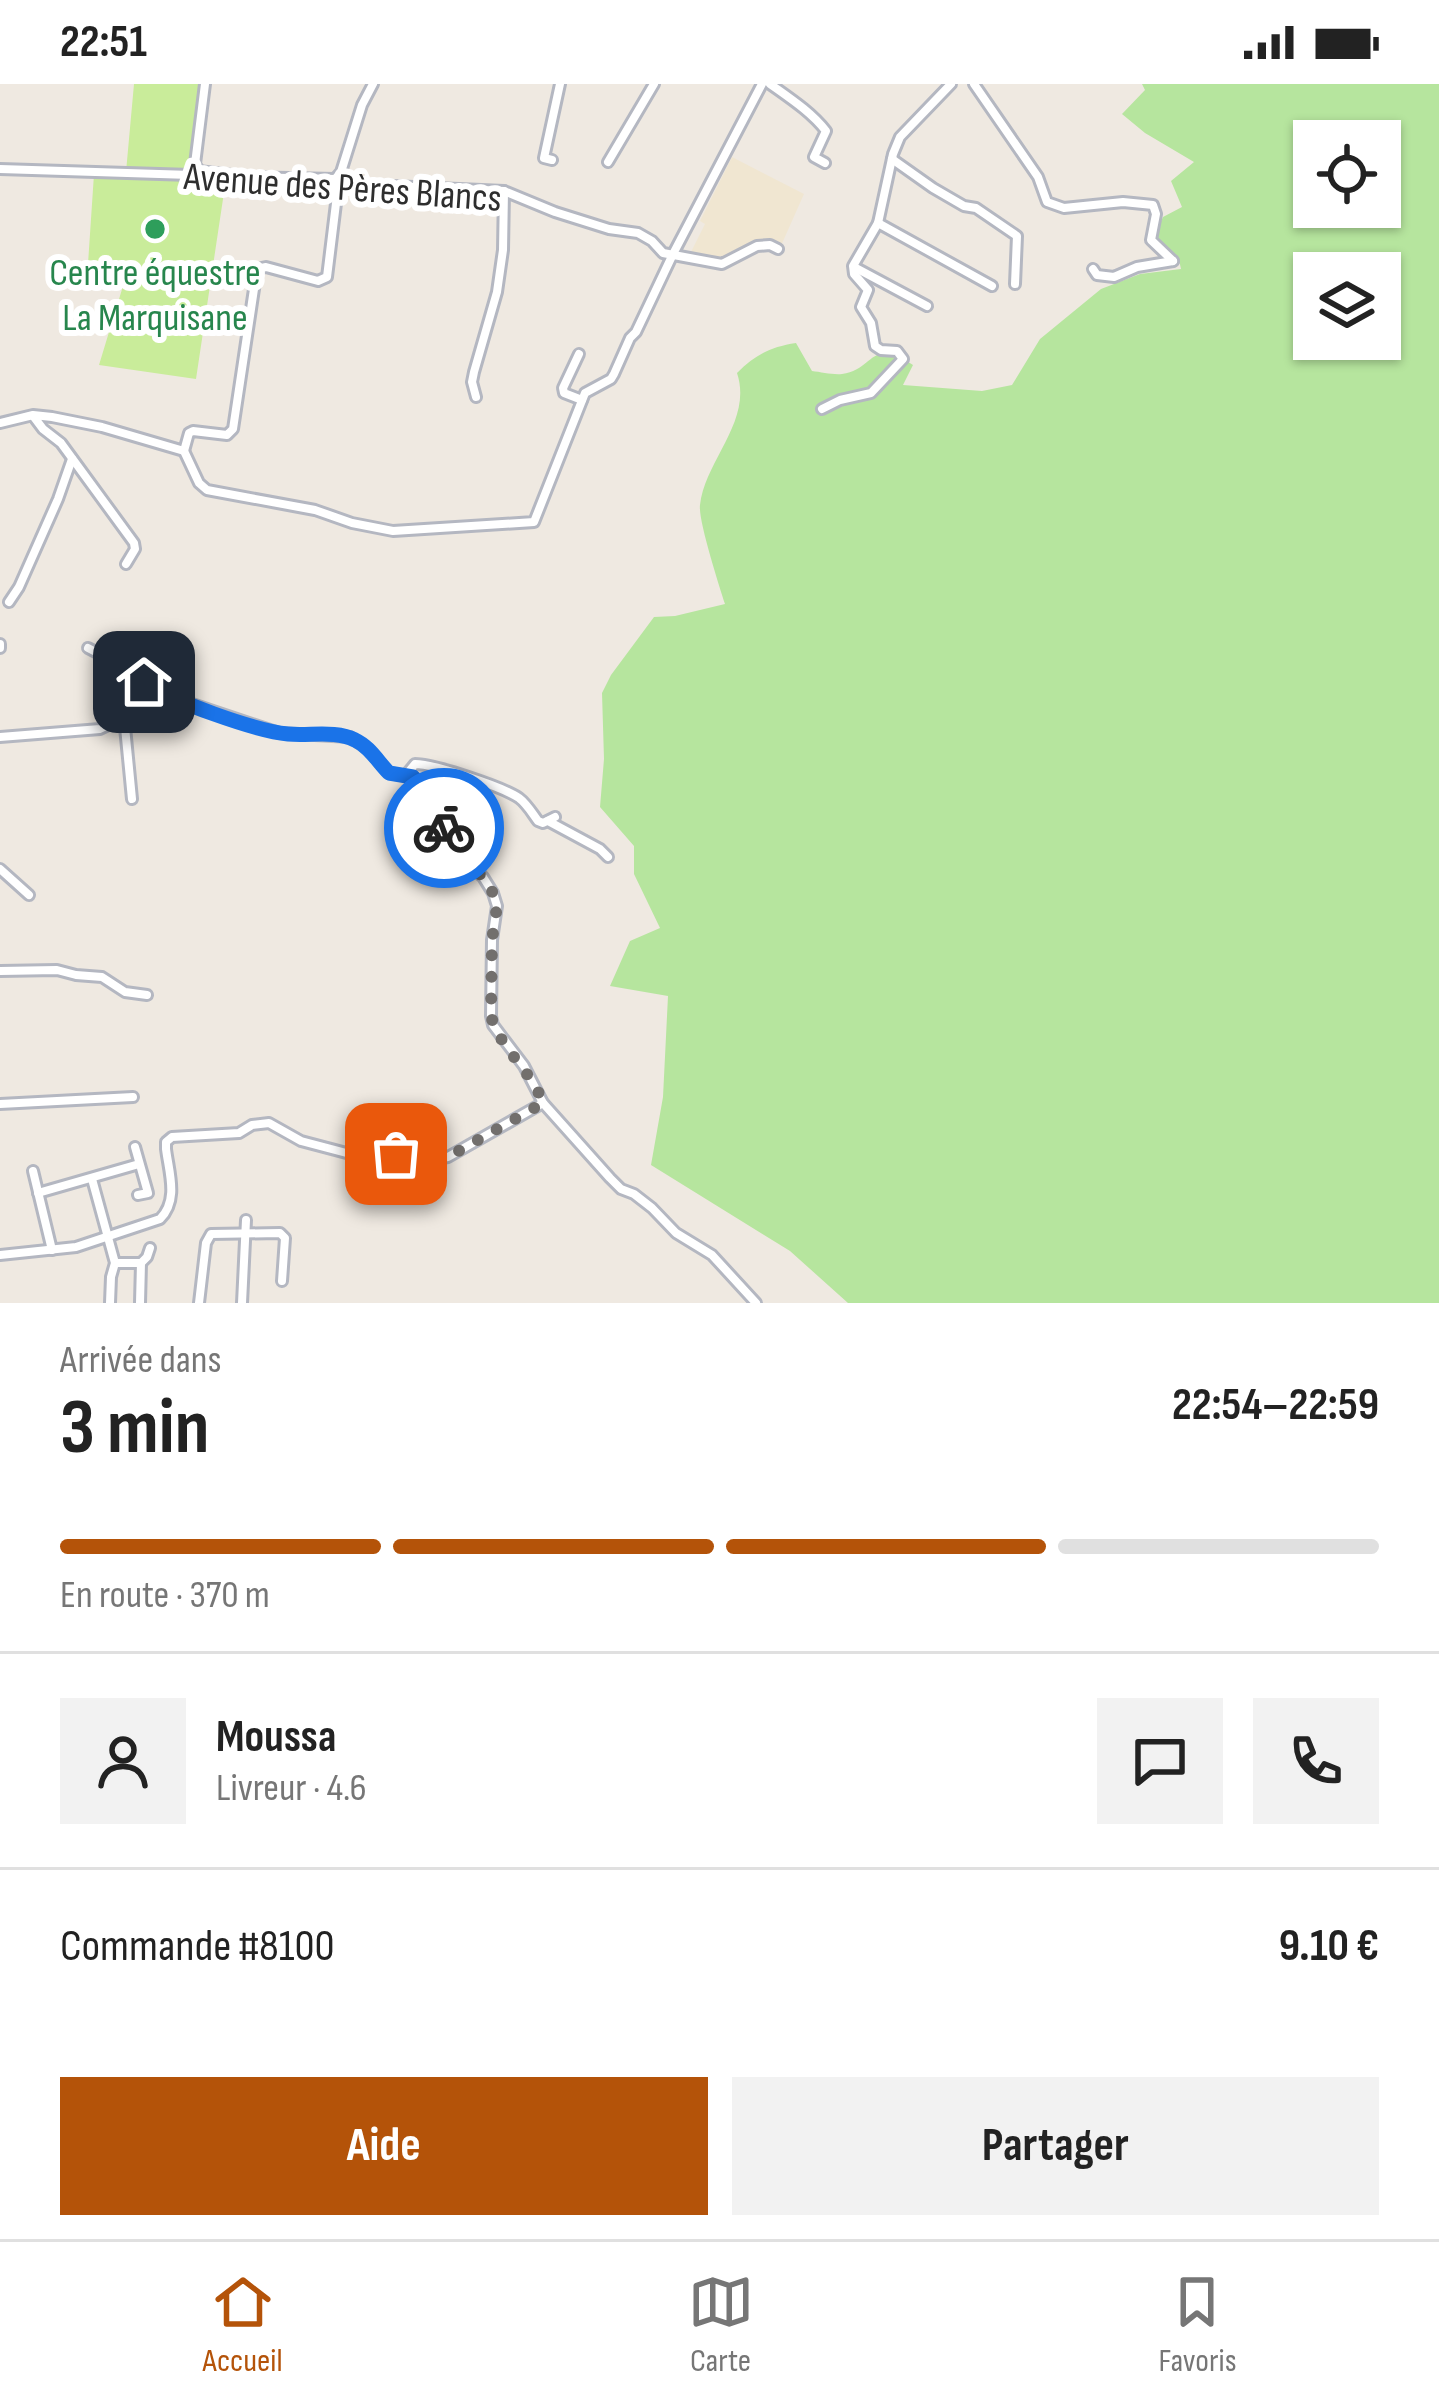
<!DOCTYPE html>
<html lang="fr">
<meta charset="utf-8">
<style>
:root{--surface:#fff;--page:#f2f2f2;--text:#222;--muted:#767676;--line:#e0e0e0;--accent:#b45309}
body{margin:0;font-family:"Sofia Sans Condensed",sans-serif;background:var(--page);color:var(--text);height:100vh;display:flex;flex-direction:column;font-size:45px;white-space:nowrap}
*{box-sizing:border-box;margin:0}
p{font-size:39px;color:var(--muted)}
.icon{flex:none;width:66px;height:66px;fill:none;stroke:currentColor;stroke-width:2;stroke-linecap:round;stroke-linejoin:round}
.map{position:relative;height:1219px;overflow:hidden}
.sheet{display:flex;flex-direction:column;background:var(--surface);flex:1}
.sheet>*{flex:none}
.tools{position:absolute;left:1293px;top:36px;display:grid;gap:24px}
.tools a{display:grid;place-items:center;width:108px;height:108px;border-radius:0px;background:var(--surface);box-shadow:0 3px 9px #0004;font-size:60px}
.pin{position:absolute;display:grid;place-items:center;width:102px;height:102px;color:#fff;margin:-51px;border-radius:24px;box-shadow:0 6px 18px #0006}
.courier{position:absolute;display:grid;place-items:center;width:120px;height:120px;margin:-60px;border:9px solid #1a73e8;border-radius:50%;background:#fff;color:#222;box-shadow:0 3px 15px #0007}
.head em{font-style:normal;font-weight:700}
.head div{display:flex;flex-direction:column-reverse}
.head{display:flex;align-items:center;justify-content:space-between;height:204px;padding:0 60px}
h1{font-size:78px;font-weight:700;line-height:90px}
.bar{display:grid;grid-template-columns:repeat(4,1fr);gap:18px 12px;align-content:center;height:144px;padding:0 60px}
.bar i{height:15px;border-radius:9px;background:var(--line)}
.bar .selected{background:var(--accent)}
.bar p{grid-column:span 4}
.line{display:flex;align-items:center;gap:30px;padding:0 60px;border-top:3px solid var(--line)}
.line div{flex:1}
.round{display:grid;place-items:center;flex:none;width:126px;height:126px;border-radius:0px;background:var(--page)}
.button{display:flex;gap:24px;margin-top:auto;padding:24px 60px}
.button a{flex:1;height:138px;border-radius:0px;background:var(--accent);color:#fff;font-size:48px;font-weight:700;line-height:138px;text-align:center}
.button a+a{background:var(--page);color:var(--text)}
.status{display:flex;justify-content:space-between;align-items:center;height:84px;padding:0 60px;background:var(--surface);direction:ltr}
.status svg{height:33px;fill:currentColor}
.menu{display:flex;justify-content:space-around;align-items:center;height:168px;border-top:3px solid var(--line);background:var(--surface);font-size:33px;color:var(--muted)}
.menu a{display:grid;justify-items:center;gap:6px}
.menu .selected{color:var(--accent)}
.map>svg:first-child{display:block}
.education{fill:#f0e6d1}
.green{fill:#b6e59e;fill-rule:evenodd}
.pitch{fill:#c9ec9a}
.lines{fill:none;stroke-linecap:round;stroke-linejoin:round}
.minor-casing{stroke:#b4b7c1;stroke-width:14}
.minor{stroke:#fff;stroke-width:8}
.done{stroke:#726f6d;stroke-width:12;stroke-dasharray:0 21.6}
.route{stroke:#1a73e8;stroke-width:15}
.leisure-dot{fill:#2e9e5b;stroke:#fff;stroke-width:4.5}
.labels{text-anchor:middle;stroke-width:12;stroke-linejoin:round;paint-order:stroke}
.street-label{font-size:39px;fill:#2e2e2e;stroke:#fff}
.leisure-label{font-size:39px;fill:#27864d;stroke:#fff}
</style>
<div class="status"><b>22:51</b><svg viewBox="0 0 49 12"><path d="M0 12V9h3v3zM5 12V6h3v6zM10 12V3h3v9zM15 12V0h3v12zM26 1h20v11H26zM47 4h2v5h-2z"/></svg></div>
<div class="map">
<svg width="1439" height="1219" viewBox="0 0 1439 1219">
<rect width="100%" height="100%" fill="#efe9e1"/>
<path class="education" d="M732,73L804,110L780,164L768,157L725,178L694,172L691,168L705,140L700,137Z"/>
<path class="green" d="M1142,0H1439V1219H848L790,1167L651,1081L663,1013L668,912L610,902L630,857L660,844L634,790V762L600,723L604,675L602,609L611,591L654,533L675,532L725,520C719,501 698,436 700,421C705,376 753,337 737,289C755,271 770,263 796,259L812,287C821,288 833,291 842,290C875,286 868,253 913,281L903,301L982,307L1012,301L1040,255L1101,205L1140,190L1181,185L1179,176L1153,154L1163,133L1182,123L1171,97L1194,78L1145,49L1122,30L1145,6ZM1314,57H1380V123H1314ZM1314,189H1380V255H1314Z"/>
<g class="pitch">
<path d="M134,0H199L189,89L126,88Z"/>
<path d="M94,90L226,95L196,295L99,281L123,202L87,195Z"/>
</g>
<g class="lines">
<g class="minor-casing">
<g id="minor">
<path d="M770,0C791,15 811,28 826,47L814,73L825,79"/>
<path d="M974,0L1038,93L1047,118L1064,124L1123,118L1153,121L1156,130L1151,156L1173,177"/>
<path d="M892,75L933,104L964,122L976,124L1017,152L1015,200"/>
<path d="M552,76L544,74L560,0"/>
<path d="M608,78L654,0"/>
<path d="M0,85L191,91L199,87L247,93L335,95L347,100L504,107L555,128L609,145L638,149L652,157L663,169L722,180L757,162L770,161L778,165"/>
<path d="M199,87L195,80L205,0"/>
<path d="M335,95L341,88L362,21L373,0"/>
<path d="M878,139L992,202"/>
<path d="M854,183L927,222"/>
<path d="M1093,185L1097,191L1114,193L1137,183L1173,177"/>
<path d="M579,270L563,304L564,309L582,316"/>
<path d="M476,313L472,298L474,288L497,208L503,166L504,107"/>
<path d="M822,325L840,316L871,309L903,275L897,267L881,266L875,262L871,239L861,223L868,206L854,190L853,182L878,139L893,70L900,53L951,0"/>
<path d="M34,333L43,345L61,359L134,459L135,465L126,480"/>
<path d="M0,339L33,331L52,333L102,343L184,367L199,399L207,406L315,426L352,439L393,447L534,438L585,309L611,295L614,290L630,254L636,248L673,170L762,0"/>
<path d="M184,367L189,349L193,347L227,351L233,345L257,185L266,183L318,197L327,193L338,103L336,96"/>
<path d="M9,518L19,503L58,415L72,375"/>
<path d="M0,564V560"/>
<path d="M88,564L117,579L144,598"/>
<path d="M124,633L132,715"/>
<path d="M0,653L100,645L121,635L132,613L144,598L174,614L279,649L350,653L368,665L389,689L413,693L423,703L456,769L483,793L493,809L497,822L492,856L491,932L493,941L524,982L543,1019L610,1094L621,1105L634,1110L652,1124L676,1149L712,1171L756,1219"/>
<path d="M406,691L415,680C434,680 503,703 519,714C527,720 532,729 538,737L543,739L555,733"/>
<path d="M548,737L600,765L608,773"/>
<path d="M0,785L29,811"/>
<path d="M0,887L57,886L76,891L102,893L125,908L147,911"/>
<path d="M0,1020L133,1013"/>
<path d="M135,1063L148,1109L138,1111"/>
<path d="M33,1087L52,1166"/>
<path d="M92,1095L115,1179L111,1193L110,1219"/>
<path d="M38,1109L139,1080"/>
<path d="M0,1171L76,1163L160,1135C179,1116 169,1089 166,1065V1058L172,1053L239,1049L252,1041L269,1039L301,1057L373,1076H382L400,1069L442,1074L448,1073L543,1019"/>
<path d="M115,1179H141L140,1219"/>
<path d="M141,1179L147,1173L150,1164"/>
<path d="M199,1219L206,1159L211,1150L280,1149L285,1154L282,1197"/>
<path d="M242,1219L246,1136"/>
</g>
</g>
<use href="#minor" class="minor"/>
</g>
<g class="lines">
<path class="done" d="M396,1070L448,1073L543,1019C532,987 500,965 491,932L492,856L497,822L493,809L483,793L456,769L444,744"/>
<path class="route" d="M144,598C171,617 256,647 288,650C310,652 336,646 355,656C370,663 378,678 389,689L413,693L423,703L444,744"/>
</g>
<circle class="leisure-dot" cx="155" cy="145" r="12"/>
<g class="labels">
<g class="street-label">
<text transform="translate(343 102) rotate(4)" y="14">Avenue des Pères Blancs</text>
</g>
<g class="leisure-label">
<text x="155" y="201">Centre équestre<tspan x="155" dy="45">La Marquisane</tspan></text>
</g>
</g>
</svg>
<div class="tools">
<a><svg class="icon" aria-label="locate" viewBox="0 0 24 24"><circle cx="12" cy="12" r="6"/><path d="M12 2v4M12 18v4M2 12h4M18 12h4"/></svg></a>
<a><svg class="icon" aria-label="layers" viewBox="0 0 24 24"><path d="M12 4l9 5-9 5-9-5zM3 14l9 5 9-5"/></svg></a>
</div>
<div class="pin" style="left:396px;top:1070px;background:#ea580c"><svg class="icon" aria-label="bag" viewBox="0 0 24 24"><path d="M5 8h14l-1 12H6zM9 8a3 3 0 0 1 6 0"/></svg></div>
<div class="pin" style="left:144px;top:598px;background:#1f2937"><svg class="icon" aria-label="home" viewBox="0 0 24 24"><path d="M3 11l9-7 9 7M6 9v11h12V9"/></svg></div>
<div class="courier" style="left:444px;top:744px"><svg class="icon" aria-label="bike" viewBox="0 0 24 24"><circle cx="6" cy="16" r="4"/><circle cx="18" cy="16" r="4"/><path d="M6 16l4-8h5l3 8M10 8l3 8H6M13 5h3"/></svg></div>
</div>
<section class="sheet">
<div class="head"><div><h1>3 min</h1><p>Arrivée dans</p></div><em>22:54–22:59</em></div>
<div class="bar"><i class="selected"></i><i class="selected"></i><i class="selected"></i><i></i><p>En route · 370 m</p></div>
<div class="line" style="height:216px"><a class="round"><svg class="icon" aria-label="person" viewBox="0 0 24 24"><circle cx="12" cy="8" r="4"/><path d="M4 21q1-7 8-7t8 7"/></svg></a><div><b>Moussa</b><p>Livreur · 4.6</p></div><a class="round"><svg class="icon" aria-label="chat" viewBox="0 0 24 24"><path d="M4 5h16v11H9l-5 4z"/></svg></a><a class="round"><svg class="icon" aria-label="phone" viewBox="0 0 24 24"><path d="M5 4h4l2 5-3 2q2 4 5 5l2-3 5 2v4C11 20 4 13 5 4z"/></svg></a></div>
<div class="line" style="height:156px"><div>Commande #8100</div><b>9.10 €</b></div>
<div class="button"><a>Aide</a><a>Partager</a></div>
</section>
<nav class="menu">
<a class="selected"><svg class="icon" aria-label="home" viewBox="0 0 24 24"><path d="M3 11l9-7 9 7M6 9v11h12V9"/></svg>Accueil</a>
<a><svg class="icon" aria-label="map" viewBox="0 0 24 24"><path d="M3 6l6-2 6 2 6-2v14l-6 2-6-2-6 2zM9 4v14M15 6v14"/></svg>Carte</a>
<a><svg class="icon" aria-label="saved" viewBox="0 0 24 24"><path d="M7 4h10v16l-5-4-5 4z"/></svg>Favoris</a>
</nav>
